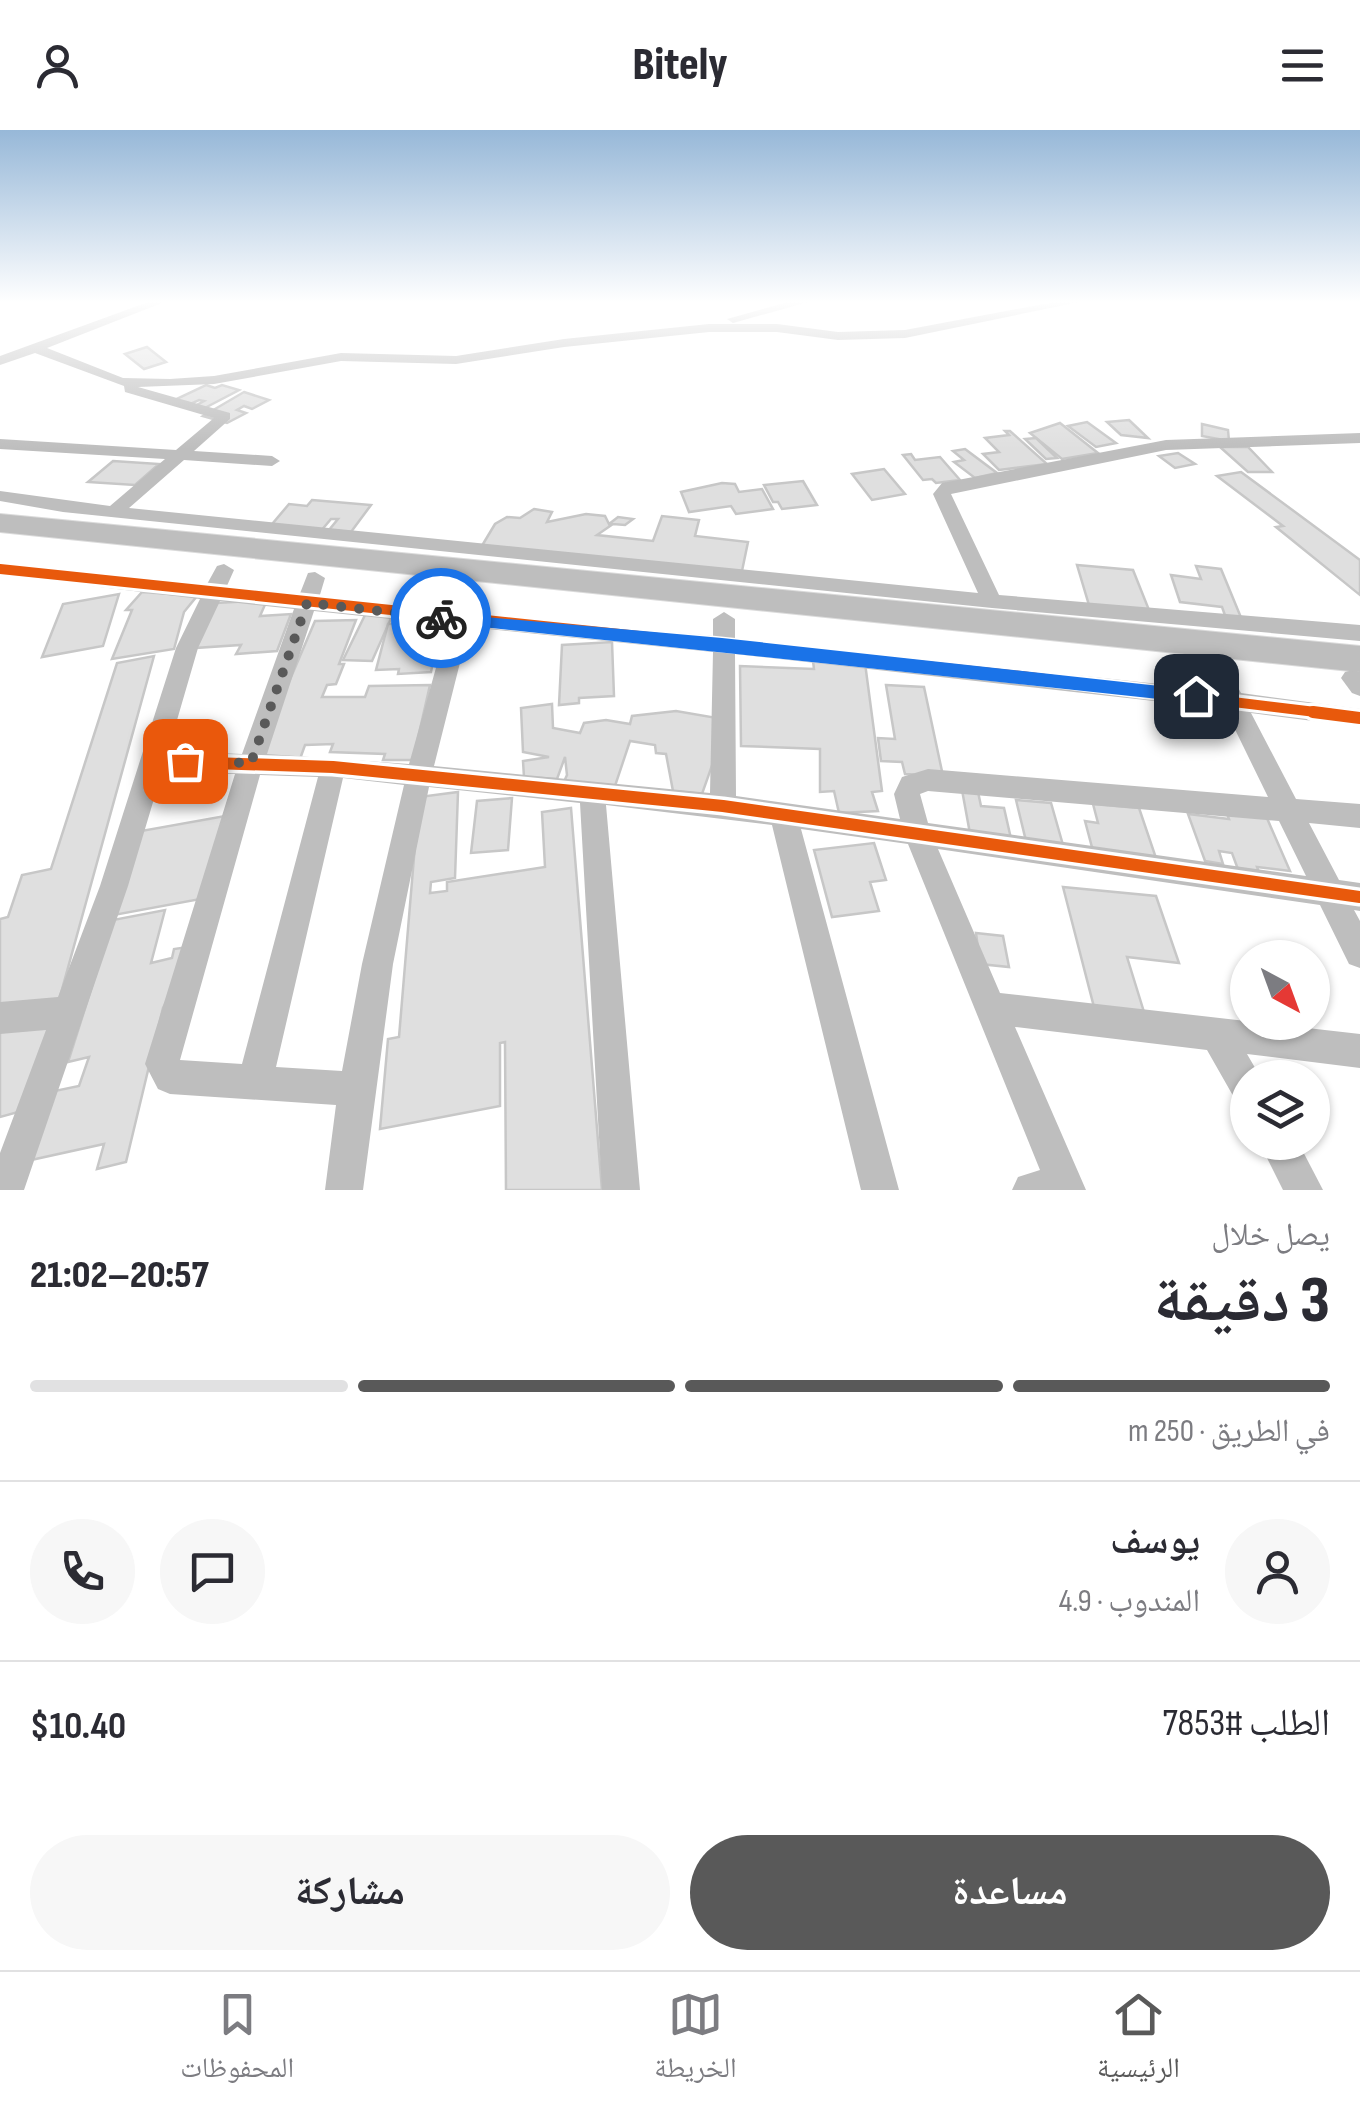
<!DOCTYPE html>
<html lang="ar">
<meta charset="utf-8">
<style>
:root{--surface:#fff;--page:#f7f7f7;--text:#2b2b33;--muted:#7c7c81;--line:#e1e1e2;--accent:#595959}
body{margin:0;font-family:"Sofia Sans Condensed","Noto Naskh Arabic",sans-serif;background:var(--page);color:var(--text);direction:rtl;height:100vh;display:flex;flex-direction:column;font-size:38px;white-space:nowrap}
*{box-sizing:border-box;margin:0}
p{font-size:32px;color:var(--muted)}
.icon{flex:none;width:55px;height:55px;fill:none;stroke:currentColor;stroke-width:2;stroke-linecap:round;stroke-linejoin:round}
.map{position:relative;height:1060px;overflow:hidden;direction:ltr}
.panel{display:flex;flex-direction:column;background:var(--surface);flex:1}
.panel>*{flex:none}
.needle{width:65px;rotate:139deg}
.controls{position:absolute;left:1230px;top:810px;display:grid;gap:20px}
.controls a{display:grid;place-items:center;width:100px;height:100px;border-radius:50%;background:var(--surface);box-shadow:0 2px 8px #0004;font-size:50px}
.pin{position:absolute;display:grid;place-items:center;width:85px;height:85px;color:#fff;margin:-42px;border-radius:20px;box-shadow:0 5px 15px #0006}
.courier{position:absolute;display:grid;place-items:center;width:100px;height:100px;margin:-50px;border:8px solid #1a73e8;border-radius:50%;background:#fff;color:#222;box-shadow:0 2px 12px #0007}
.overview em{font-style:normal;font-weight:800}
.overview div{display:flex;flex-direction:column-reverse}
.overview{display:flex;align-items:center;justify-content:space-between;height:170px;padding:0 30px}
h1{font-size:65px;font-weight:800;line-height:75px}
.bar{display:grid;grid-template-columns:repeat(4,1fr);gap:15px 10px;align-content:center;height:120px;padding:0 30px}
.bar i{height:12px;border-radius:8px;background:var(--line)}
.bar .selected{background:var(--accent)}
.bar p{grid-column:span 4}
.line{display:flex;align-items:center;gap:25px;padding:0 30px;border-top:2px solid var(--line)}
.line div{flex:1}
.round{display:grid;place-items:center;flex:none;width:105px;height:105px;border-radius:52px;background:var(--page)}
.primary-button{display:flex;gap:20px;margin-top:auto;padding:20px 30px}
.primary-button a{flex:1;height:115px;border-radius:60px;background:var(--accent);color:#fff;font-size:40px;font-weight:800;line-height:115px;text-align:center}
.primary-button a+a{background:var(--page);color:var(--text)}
header{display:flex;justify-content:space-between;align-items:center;height:130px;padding:0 30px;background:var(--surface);font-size:45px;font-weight:800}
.dock{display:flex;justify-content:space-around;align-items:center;height:140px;border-top:2px solid var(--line);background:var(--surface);font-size:28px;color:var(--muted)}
.dock a{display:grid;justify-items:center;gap:5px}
.dock .selected{color:var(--accent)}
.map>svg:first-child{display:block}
.building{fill:#dfdfdf;stroke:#c7c7c7;stroke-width:2.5}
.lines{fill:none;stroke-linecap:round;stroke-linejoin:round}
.trunk-casing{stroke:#dbdbdb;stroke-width:2}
.minor{fill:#bebebe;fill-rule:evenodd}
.trunk{fill:#bebebe;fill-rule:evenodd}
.cycleway-far1-casing{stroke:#fff;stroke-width:16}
.cycleway-casing{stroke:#fff;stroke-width:19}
.cycleway-far1{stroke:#e8590c;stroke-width:10}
.cycleway{stroke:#e8590c;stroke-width:12}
.route{fill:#1a73e8}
.done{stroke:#595959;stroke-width:10;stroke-dasharray:0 18}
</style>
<header><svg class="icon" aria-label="menu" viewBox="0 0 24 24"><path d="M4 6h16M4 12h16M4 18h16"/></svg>Bitely<svg class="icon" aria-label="person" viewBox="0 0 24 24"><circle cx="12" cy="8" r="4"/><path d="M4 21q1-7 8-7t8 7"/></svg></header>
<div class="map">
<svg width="1360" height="1060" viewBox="0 0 1360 1060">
<rect width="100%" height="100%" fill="#fff"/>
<g class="building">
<path d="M147,217L166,232L144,239L125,224Z"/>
<path d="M206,255L215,258L222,255L239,260L201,280L193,277L204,271L199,270L184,277L170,272Z"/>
<path d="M244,262L269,270L252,279L244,276L237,280L246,283L227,293L203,286Z"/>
<path d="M1129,290L1148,308L1121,305L1107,292Z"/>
<path d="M1087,292L1116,313L1096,317L1068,296Z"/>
<path d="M1060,293L1098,323L1062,329L1030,303Z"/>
<path d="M1202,294L1228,300L1229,311L1202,306Z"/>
<path d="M1005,301H1010L1047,334L999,340L983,324L999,322L985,308L1009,305Z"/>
<path d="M1036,308L1057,328L1046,329L1025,309Z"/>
<path d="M1220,317H1248L1272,342H1248Z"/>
<path d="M965,319L997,343L975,348L954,332L964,330L953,321Z"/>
<path d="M1178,323L1195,334L1175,338L1159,326Z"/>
<path d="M911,324L915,330L940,327L960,350L936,353L932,349L923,350L903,325Z"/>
<path d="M113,331L159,334L135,355L88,352Z"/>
<path d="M884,339L905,364L872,370L852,344Z"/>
<path d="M1241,342L1360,430V465L1276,397L1283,396L1217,346Z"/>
<path d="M803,351L817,375L782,379L778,372H773L764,355Z"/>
<path d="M722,353L735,354L739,362L762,359L773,379L736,384L731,376L689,382L681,362Z"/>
<path d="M312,370L371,375L351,402L329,400L338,389H331L320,402L268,399L289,374L307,376Z"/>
<path d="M534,379L552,382L547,392L586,384L605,386L609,394L618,387L633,389L625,395L613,394L597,405L653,411L662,386L699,390L695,406L748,412L742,441L480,419L495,394L507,387L520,388Z"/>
<path d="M1077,435L1133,440L1149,480L1089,475Z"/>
<path d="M1196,436L1221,439L1242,490L1226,488L1222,477L1180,472L1171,445L1201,449Z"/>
<path d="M142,462L197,466L184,482L174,519L112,529L132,480H126Z"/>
<path d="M119,464L103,516L42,527L63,474Z"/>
<path d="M267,470L260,486L291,484L277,521L236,524L241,515L194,518L216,473Z"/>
<path d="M366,483L393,484L372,531L343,530Z"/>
<path d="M356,490L339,534H344L336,554L327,555L322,567H365L369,556L430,555L413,630H383L385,624L330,622L333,614L305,615L300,629H256L315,491Z"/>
<path d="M414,493L412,502L439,500L431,542L398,544L399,539L376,540L388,494Z"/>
<path d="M612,512L614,566L579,568V573L559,575L562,515Z"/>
<path d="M154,526L29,979L0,987V789L8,787L22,745L51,739L117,533Z"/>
<path d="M813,531L865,533L882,661L872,662L878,681L839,683L834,661L820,662V619L741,616L740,536L814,539Z"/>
<path d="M886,555L924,557L943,646L905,644L902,632L881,631L878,608L895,609Z"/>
<path d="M552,574L553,598L580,603L584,593L606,590L630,594L632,586L676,581L717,588L722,607L702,664L673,661L666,624L656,623L655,615L630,611L613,662L562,656L567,645L565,627L557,649L524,647L523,631L549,627L523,622L521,578Z"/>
<path d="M962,660L978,662L981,676L1004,678L1012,713L971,709Z"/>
<path d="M458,662L455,748L431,752L430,763L447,761V752L545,737L542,682L571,678L602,1060H506L505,912L500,913V976L380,999L388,909L399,907L419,667Z"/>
<path d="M512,668L508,720L471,723L477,671Z"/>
<path d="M1016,670L1051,673L1063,715L1026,711Z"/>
<path d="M1093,674L1139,678L1156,728L1093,721L1085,691L1098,693Z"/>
<path d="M1226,681L1266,686L1290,741L1257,737L1260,745L1239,742L1232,723L1219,721L1223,734L1205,731L1188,684L1229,689Z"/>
<path d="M225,686L206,768L114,785L141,701Z"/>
<path d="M874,713L886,750L870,752L879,781L832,787L814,720Z"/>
<path d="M1063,757L1156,766L1179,833L1127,827L1144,882L1094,877Z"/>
<path d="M165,780L151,833L172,828L174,819L194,816L163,878L126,1032L97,1039L104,1014L22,1032L45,963L79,956L89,927L68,932L113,790Z"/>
<path d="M976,803L1003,806L1009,837L980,834Z"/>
</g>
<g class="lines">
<g class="trunk-casing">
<path id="trunk" d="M0,384L1360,516V542L0,402Z"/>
</g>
<g class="minor">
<path d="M151,171H167L47,218L123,248L170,249L214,246L341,223L456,226L564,209L709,194H777L838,202L905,200L1060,171H1084L905,208L838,210L777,202H709L564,217L456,234L341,231L214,254L138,257L230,283V289L194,321L272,326L280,331L272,336L184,330L129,378L978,463L933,364L942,353L1166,310L1360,303V313L1166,320L951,364L999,465L1360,495V511L992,478L63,382L0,371V361L110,376L165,329L0,319V309L176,320L214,288L125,262L124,256L35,223L0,235V226Z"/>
<path d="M792,171H812L733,193L727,189Z"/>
<path d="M0,433L206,456L217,436L224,434L234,440L226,458L299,466L308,443L315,442L325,448L319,468L453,481L461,459L468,457L478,464L473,483L713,506V489L724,482L735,489V509L1215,560L1204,536L1215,528L1223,530L1241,563L1360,579V597L1251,583L1296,669L1360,674V698L1309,693L1339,750L1360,753V781L1354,780L1360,791V838L1349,834L1320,775L938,719L1000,863L1360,904V938L1247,924L1261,948H1248V976L1236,971L1207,920L1015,897L1086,1060H1012L1018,1047L1040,1040L908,714L801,699L899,1060H861L772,695L606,675L640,1060H602L580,673L429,657L393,834L363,1060H325L336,975L170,964L158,959L145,934L235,644L162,642L128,756L24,1060H0V1023L46,900L0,904V872L58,867L100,756L176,518L200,469L0,445ZM220,471L294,479L242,624L168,621L198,518ZM314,481L448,495L409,634L267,624ZM469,497L713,522L710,663L434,636ZM735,524L1225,579L1268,667L928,639L902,647L894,664L900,689L736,666ZM260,645L318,647L242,934L180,930ZM343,648L404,655L362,834L342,941L276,937ZM928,661L1279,691L1306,746L928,693L920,664Z"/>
<path d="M1353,540L1360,542V566L1352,563L1341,548L1345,542Z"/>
<path d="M1259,1012H1298L1323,1060H1283Z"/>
</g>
<use href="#trunk" class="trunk"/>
<g class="cycleway-far1-casing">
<path id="cycleway-far1" d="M0,439L1021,546L1332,584"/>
</g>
<g class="cycleway-casing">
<g id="cycleway">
<path d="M1313,582L1360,588"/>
<path d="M153,631L333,637L723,676L1360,767"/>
</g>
</g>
<use href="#cycleway-far1" class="cycleway-far1"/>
<use href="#cycleway" class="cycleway"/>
</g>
<linearGradient id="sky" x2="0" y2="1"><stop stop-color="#97b8d8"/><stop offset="0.54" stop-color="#fff"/><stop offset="1" stop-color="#fff" stop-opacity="0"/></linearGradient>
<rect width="1360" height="319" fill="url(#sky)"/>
<path class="route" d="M441,483L722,508L1196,560L1205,566L1196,573L436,492L434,488Z"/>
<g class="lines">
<path class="done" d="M185,631L251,633L307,473L441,488"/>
</g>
</svg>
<div class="controls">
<a><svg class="needle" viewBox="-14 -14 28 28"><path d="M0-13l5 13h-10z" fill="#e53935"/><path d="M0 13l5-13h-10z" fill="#7c7c81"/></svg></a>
<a><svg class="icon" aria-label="layers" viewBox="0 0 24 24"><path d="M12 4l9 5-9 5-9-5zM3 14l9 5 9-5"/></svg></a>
</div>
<div class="pin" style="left:185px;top:631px;background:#ea580c"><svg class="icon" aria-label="bag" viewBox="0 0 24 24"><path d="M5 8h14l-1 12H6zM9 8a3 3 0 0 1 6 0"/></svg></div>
<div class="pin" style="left:1196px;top:566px;background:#1f2937"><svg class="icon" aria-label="home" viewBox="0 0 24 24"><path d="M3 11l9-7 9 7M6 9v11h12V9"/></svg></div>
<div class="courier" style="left:441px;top:488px"><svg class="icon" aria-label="bike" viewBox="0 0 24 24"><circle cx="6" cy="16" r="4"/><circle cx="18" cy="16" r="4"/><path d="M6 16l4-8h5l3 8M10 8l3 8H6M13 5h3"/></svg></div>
</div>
<section class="panel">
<div class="overview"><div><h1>3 دقيقة</h1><p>يصل خلال</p></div><em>20:57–21:02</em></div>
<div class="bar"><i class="selected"></i><i class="selected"></i><i class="selected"></i><i></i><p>في الطريق · 250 m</p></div>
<div class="line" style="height:180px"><a class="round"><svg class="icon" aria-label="person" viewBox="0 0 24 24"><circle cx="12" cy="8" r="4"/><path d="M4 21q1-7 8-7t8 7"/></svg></a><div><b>يوسف</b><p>المندوب · 4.9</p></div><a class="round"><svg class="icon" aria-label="chat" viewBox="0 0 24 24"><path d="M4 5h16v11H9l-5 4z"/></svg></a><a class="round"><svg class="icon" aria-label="phone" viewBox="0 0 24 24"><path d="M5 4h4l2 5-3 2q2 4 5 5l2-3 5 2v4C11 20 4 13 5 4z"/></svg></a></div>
<div class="line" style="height:130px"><div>الطلب #7853</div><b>$10.40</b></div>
<div class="primary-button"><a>مساعدة</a><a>مشاركة</a></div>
</section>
<nav class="dock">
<a class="selected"><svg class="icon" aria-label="home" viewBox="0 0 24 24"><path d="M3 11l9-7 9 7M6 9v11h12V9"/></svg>الرئيسية</a>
<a><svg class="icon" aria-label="map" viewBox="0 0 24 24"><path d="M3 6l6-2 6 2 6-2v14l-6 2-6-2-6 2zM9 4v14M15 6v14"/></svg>الخريطة</a>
<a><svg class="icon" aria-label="saved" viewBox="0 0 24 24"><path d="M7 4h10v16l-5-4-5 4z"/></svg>المحفوظات</a>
</nav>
